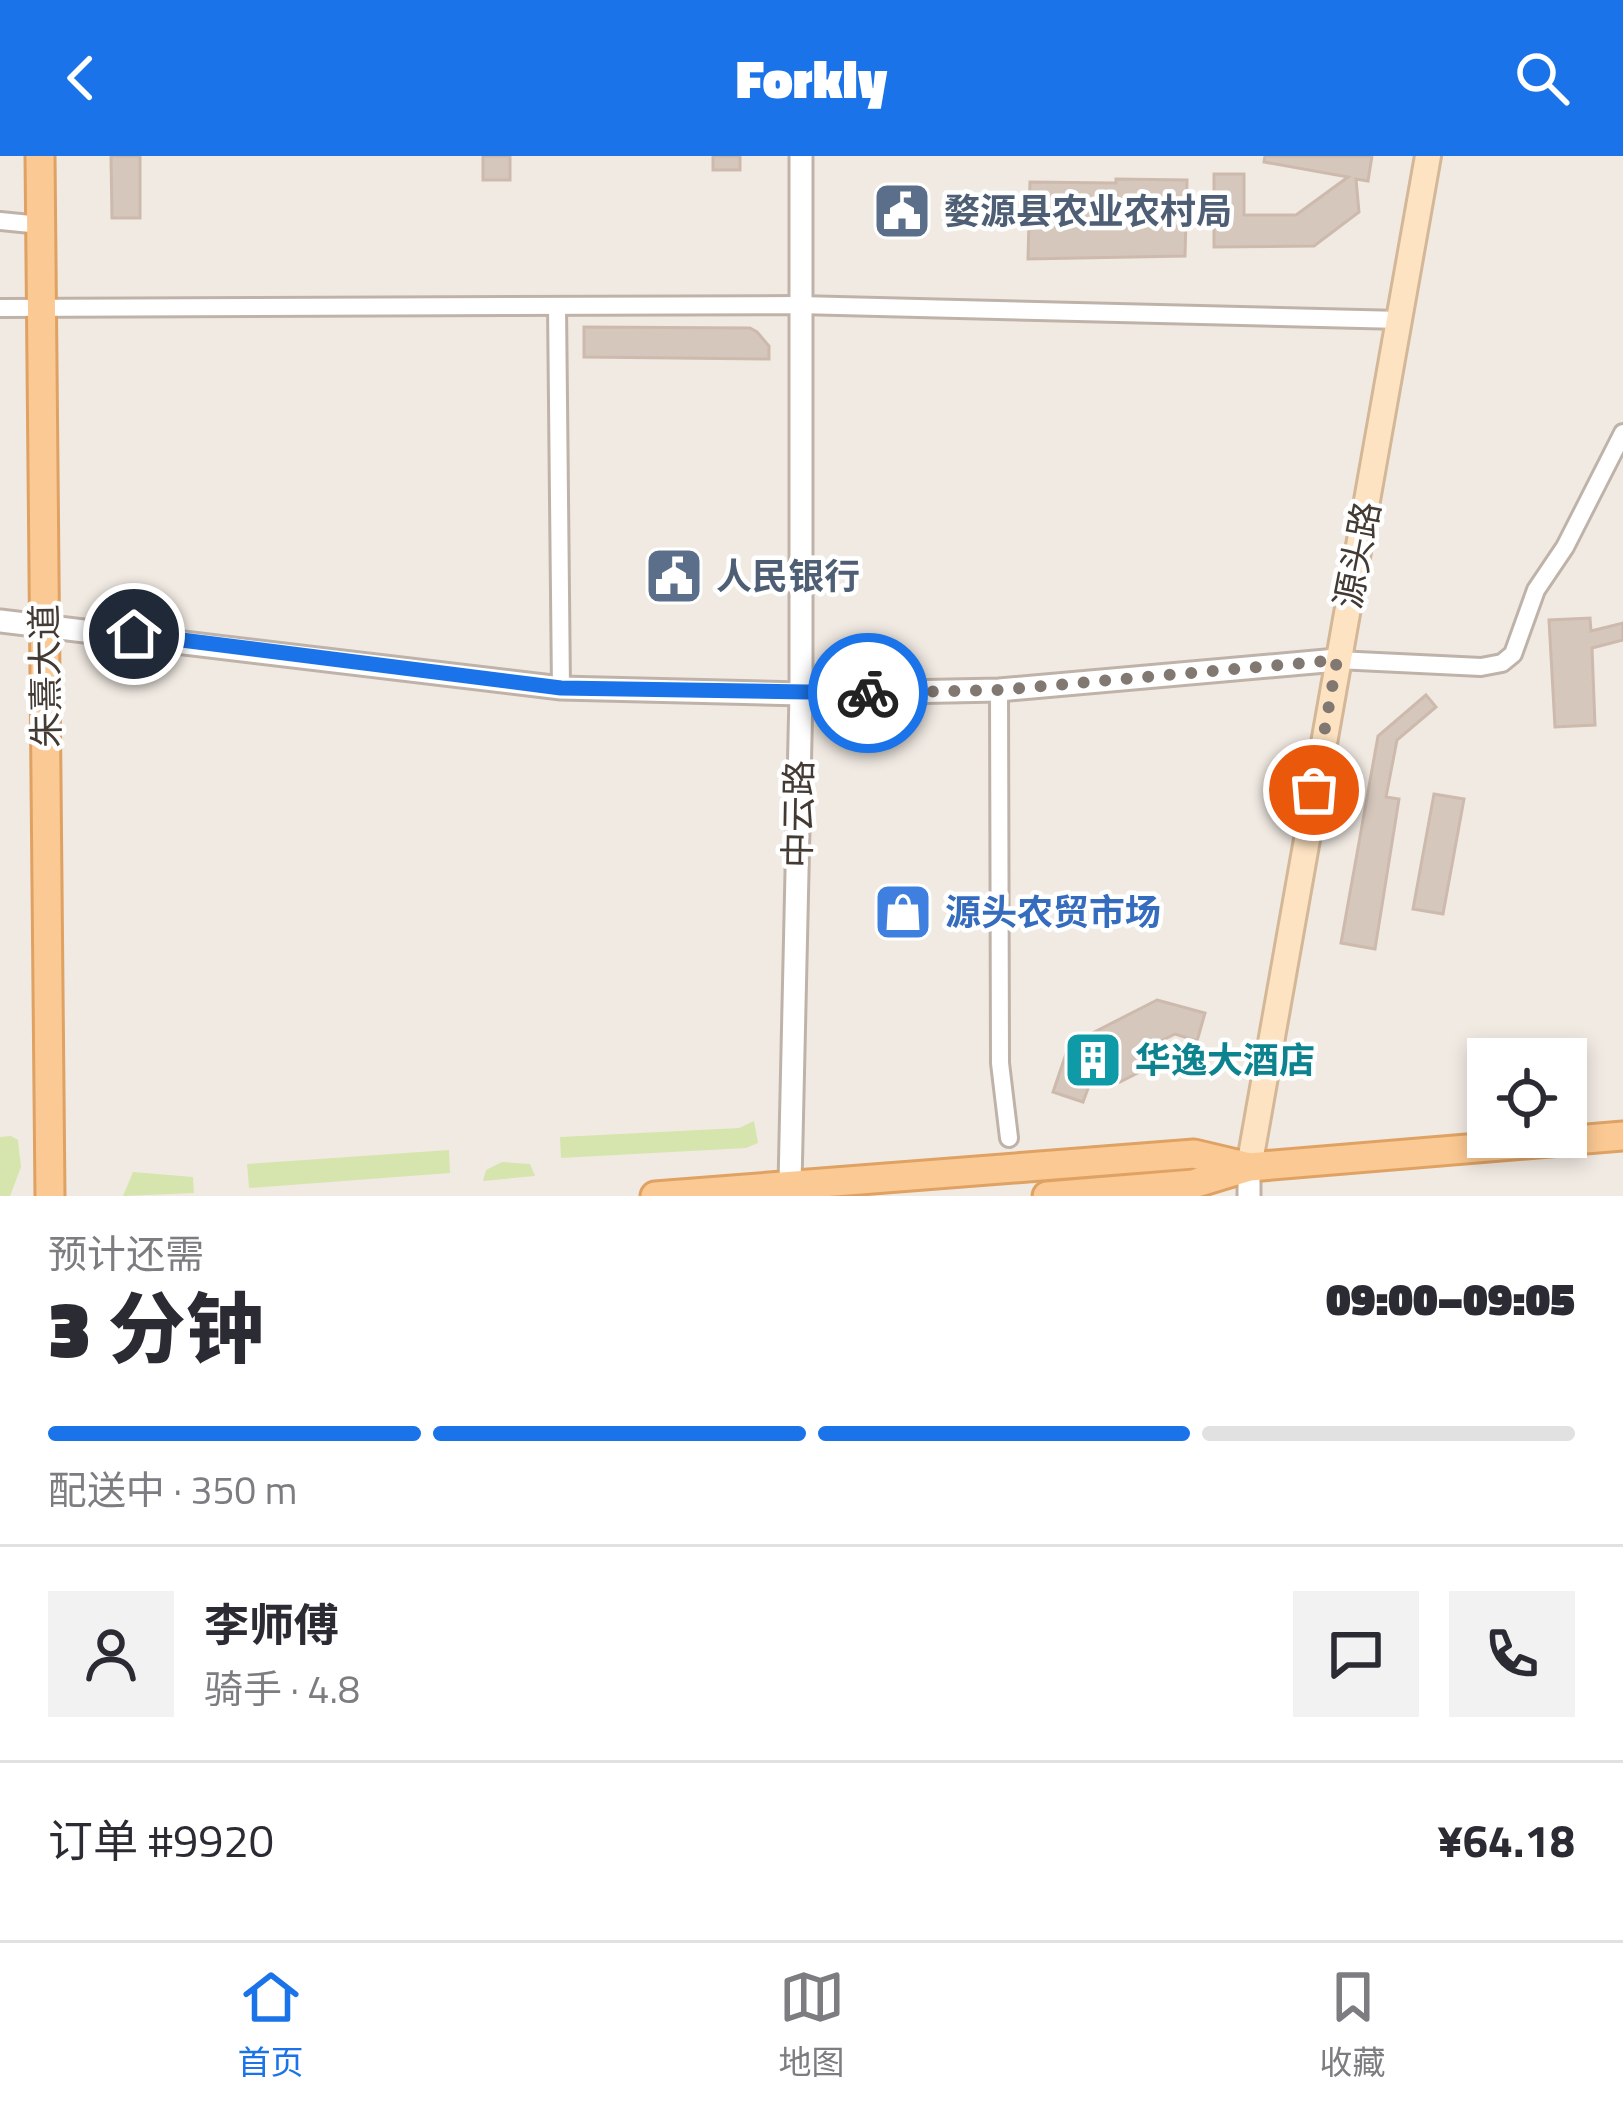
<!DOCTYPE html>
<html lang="zh">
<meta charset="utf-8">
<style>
:root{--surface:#fff;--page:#f2f2f3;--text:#2b2b33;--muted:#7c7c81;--line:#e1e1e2;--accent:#1a73e8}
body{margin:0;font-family:"Titillium Web","Noto Sans SC",sans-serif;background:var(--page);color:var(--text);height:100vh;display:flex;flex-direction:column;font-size:45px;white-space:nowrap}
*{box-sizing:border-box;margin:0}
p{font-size:39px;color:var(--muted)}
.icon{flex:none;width:66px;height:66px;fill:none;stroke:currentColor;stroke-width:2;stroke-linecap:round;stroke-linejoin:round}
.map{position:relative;height:1040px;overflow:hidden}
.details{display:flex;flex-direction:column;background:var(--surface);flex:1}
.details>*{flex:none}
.fabs{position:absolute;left:1467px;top:882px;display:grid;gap:24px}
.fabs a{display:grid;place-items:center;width:120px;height:120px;border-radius:0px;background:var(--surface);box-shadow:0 6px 18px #0003;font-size:60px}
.pin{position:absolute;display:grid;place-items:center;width:102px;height:102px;color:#fff;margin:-51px;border:6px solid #fff;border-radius:50%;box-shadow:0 3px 12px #0007}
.courier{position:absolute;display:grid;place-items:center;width:120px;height:120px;margin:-60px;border:9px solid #1a73e8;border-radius:50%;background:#fff;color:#222;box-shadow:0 3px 15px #0007}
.summary em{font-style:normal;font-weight:800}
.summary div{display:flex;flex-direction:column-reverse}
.summary{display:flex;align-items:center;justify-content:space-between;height:204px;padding:0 48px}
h1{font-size:78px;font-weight:800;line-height:90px}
.bar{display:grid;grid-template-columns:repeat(4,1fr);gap:18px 12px;align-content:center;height:144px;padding:0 48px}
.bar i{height:15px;border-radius:9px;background:var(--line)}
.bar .current{background:var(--accent)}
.bar p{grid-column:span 4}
.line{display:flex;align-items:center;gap:30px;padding:0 48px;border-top:3px solid var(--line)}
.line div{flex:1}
.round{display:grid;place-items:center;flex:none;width:126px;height:126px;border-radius:0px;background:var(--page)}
header{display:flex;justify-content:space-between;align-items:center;height:156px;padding:0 48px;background:var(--accent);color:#fff;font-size:54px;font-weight:800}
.tabs{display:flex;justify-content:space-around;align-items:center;height:168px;border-top:3px solid var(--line);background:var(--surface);font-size:33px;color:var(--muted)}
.tabs a{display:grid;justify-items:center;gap:6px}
.tabs .current{color:var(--accent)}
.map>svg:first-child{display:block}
.green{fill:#d6e5ad}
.building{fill:#d5c7bc;stroke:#cdbaad;stroke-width:3}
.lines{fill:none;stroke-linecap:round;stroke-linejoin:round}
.minor-casing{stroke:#bfb3a9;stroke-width:22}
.tertiary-casing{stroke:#bfb3a9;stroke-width:27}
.secondary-casing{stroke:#d3b796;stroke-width:30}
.primary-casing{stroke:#dfa263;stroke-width:33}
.minor{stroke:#fff;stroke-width:16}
.tertiary{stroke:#fff;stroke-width:21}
.secondary{stroke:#fde3c2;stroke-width:24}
.primary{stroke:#fbc993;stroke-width:27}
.done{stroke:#807871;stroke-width:12;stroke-dasharray:0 21.6}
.route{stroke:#1a73e8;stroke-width:15}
.labels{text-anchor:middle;stroke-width:9;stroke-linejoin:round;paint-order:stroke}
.service-label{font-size:36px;font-weight:bold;fill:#4e5e75;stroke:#fff;text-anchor:start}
.street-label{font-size:36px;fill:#433a34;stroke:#fff}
.shop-label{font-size:36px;font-weight:bold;fill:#366cbe;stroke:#fff;text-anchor:start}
.culture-label{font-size:36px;font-weight:bold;fill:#0d838f;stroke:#fff;text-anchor:start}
</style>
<header><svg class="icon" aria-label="back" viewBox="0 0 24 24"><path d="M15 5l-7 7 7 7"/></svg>Forkly<svg class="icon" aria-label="search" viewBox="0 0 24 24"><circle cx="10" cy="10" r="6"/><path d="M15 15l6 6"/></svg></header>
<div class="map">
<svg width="1623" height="1040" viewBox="0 0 1623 1040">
<rect width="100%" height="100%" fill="#f1eae3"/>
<g class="green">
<path d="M754,965L758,987L746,992L561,1002L560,981L739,972Z"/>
<path d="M11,980L18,984L21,1011L10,1040H0V981Z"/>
<path d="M449,994L450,1017L249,1032L247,1008Z"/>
<path d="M502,1006L530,1008L535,1020L483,1025L486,1014Z"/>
<path d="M133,1016L193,1021L194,1037L123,1040Z"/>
</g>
<g class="building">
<path d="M111,0H140V62H112Z"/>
<rect x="483" y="0" width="27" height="24"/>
<rect x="713" y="0" width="27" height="14"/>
<path d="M1265,0H1372L1368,25L1356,23L1359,56L1314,90L1214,91V18H1244V59H1296L1348,21L1264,6Z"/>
<path d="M1116,23L1187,24L1185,100L1028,103L1030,26L1116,27Z"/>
<path d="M584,171L750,172L757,176L769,190V203L584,201Z"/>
<path d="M1590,462L1591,475L1623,467V484L1592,492L1595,569L1555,571L1549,464Z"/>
<path d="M1426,539L1436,551L1397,584L1386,641L1399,643L1375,793L1341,787L1378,580Z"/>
<path d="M1434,638L1464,643L1443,758L1413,753Z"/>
<path d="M1157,844L1205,857L1197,885L1175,878L1153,889L1161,905L1120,926L1112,910L1093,919L1083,946L1053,936L1069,889Z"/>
</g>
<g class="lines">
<g class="minor-casing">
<g id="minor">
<path d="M0,65L41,69"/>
<path d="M557,150L561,532"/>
<path d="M0,152L799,149L1401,164"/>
<path d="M1337,504L1481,511L1502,507L1513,498L1536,434L1565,391L1623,277"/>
<path d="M999,534L1000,907L1009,982"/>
</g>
</g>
<g class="tertiary-casing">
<g id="tertiary">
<path d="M0,465L561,532L801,538L999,534L1337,504"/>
<path d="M790,1028L801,538V0"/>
<path d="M1249,1040V1011"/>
</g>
</g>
<g class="secondary-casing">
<path id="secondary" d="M1249,1011L1428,0"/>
</g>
<g class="primary-casing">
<g id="primary">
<path d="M40,0L50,1040"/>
<path d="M655,1040L1194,998L1249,1011"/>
<path d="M1047,1040L1193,1028L1249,1011L1623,980"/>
</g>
</g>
<use href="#minor" class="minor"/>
<use href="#tertiary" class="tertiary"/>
<use href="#secondary" class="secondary"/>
<use href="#primary" class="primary"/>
</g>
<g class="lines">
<path class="done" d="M868,537L999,534L1337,504L1314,634"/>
<path class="route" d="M134,478L561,532L868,537"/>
</g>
<defs>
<g id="civic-square" transform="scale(3)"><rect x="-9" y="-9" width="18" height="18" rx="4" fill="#5c6f8a" stroke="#fff"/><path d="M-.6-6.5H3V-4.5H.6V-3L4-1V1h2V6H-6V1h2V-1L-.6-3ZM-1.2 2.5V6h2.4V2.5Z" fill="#fff"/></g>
<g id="shop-square" transform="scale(3)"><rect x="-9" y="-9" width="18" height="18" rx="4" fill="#3f7fe0" stroke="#fff"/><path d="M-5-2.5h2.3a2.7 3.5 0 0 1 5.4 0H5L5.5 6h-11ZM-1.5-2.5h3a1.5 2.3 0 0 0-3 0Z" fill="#fff"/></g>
<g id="building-square" transform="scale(3)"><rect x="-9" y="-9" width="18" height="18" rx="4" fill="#0f9aa8" stroke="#fff"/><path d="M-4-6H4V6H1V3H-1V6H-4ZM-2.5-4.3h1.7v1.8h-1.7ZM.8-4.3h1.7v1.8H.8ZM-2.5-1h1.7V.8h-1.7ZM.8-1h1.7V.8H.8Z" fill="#fff"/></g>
</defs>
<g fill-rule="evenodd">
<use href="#civic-square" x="902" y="55"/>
<use href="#civic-square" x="674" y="420"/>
<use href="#shop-square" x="903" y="756"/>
<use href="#building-square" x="1093" y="904"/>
</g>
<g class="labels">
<g class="service-label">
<text x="944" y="68">婺源县农业农村局</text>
<text x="716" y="433">人民银行</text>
</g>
<g class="street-label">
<text transform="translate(1357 399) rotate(-79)" y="13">源头路</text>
<text transform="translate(45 520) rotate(-91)" y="13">朱熹大道</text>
<text transform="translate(798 658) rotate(-89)" y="13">中云路</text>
</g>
<g class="shop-label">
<text x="945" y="769">源头农贸市场</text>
</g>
<g class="culture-label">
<text x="1135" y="917">华逸大酒店</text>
</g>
</g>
</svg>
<div class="fabs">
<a><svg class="icon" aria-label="locate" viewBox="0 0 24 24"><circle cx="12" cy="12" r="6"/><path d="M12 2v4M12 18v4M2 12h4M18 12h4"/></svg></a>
</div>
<div class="pin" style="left:1314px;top:634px;background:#ea580c"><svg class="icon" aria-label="bag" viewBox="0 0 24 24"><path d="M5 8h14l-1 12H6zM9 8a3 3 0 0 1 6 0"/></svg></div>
<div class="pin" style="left:134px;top:478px;background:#1f2937"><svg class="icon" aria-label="home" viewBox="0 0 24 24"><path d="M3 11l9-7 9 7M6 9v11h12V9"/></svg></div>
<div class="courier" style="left:868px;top:537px"><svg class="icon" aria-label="bike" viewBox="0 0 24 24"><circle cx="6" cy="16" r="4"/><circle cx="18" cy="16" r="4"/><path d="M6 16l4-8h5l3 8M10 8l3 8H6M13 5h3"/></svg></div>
</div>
<section class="details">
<div class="summary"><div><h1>3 分钟</h1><p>预计还需</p></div><em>09:00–09:05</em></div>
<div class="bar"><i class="current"></i><i class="current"></i><i class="current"></i><i></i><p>配送中 · 350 m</p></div>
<div class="line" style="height:216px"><a class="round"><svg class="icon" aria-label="person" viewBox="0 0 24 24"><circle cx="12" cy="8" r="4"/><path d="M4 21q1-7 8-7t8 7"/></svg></a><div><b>李师傅</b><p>骑手 · 4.8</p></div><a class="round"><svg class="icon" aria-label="chat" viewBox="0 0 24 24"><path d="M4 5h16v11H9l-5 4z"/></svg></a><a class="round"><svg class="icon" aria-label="phone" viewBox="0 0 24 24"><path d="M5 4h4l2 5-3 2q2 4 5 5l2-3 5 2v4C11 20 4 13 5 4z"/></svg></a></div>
<div class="line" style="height:156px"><div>订单 #9920</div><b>¥64.18</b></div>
</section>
<nav class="tabs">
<a class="current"><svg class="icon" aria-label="home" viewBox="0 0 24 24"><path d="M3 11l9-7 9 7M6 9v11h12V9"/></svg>首页</a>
<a><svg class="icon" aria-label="map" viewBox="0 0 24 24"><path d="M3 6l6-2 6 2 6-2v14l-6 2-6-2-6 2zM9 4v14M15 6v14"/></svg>地图</a>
<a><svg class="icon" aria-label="saved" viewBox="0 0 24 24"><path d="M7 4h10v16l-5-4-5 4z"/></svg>收藏</a>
</nav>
